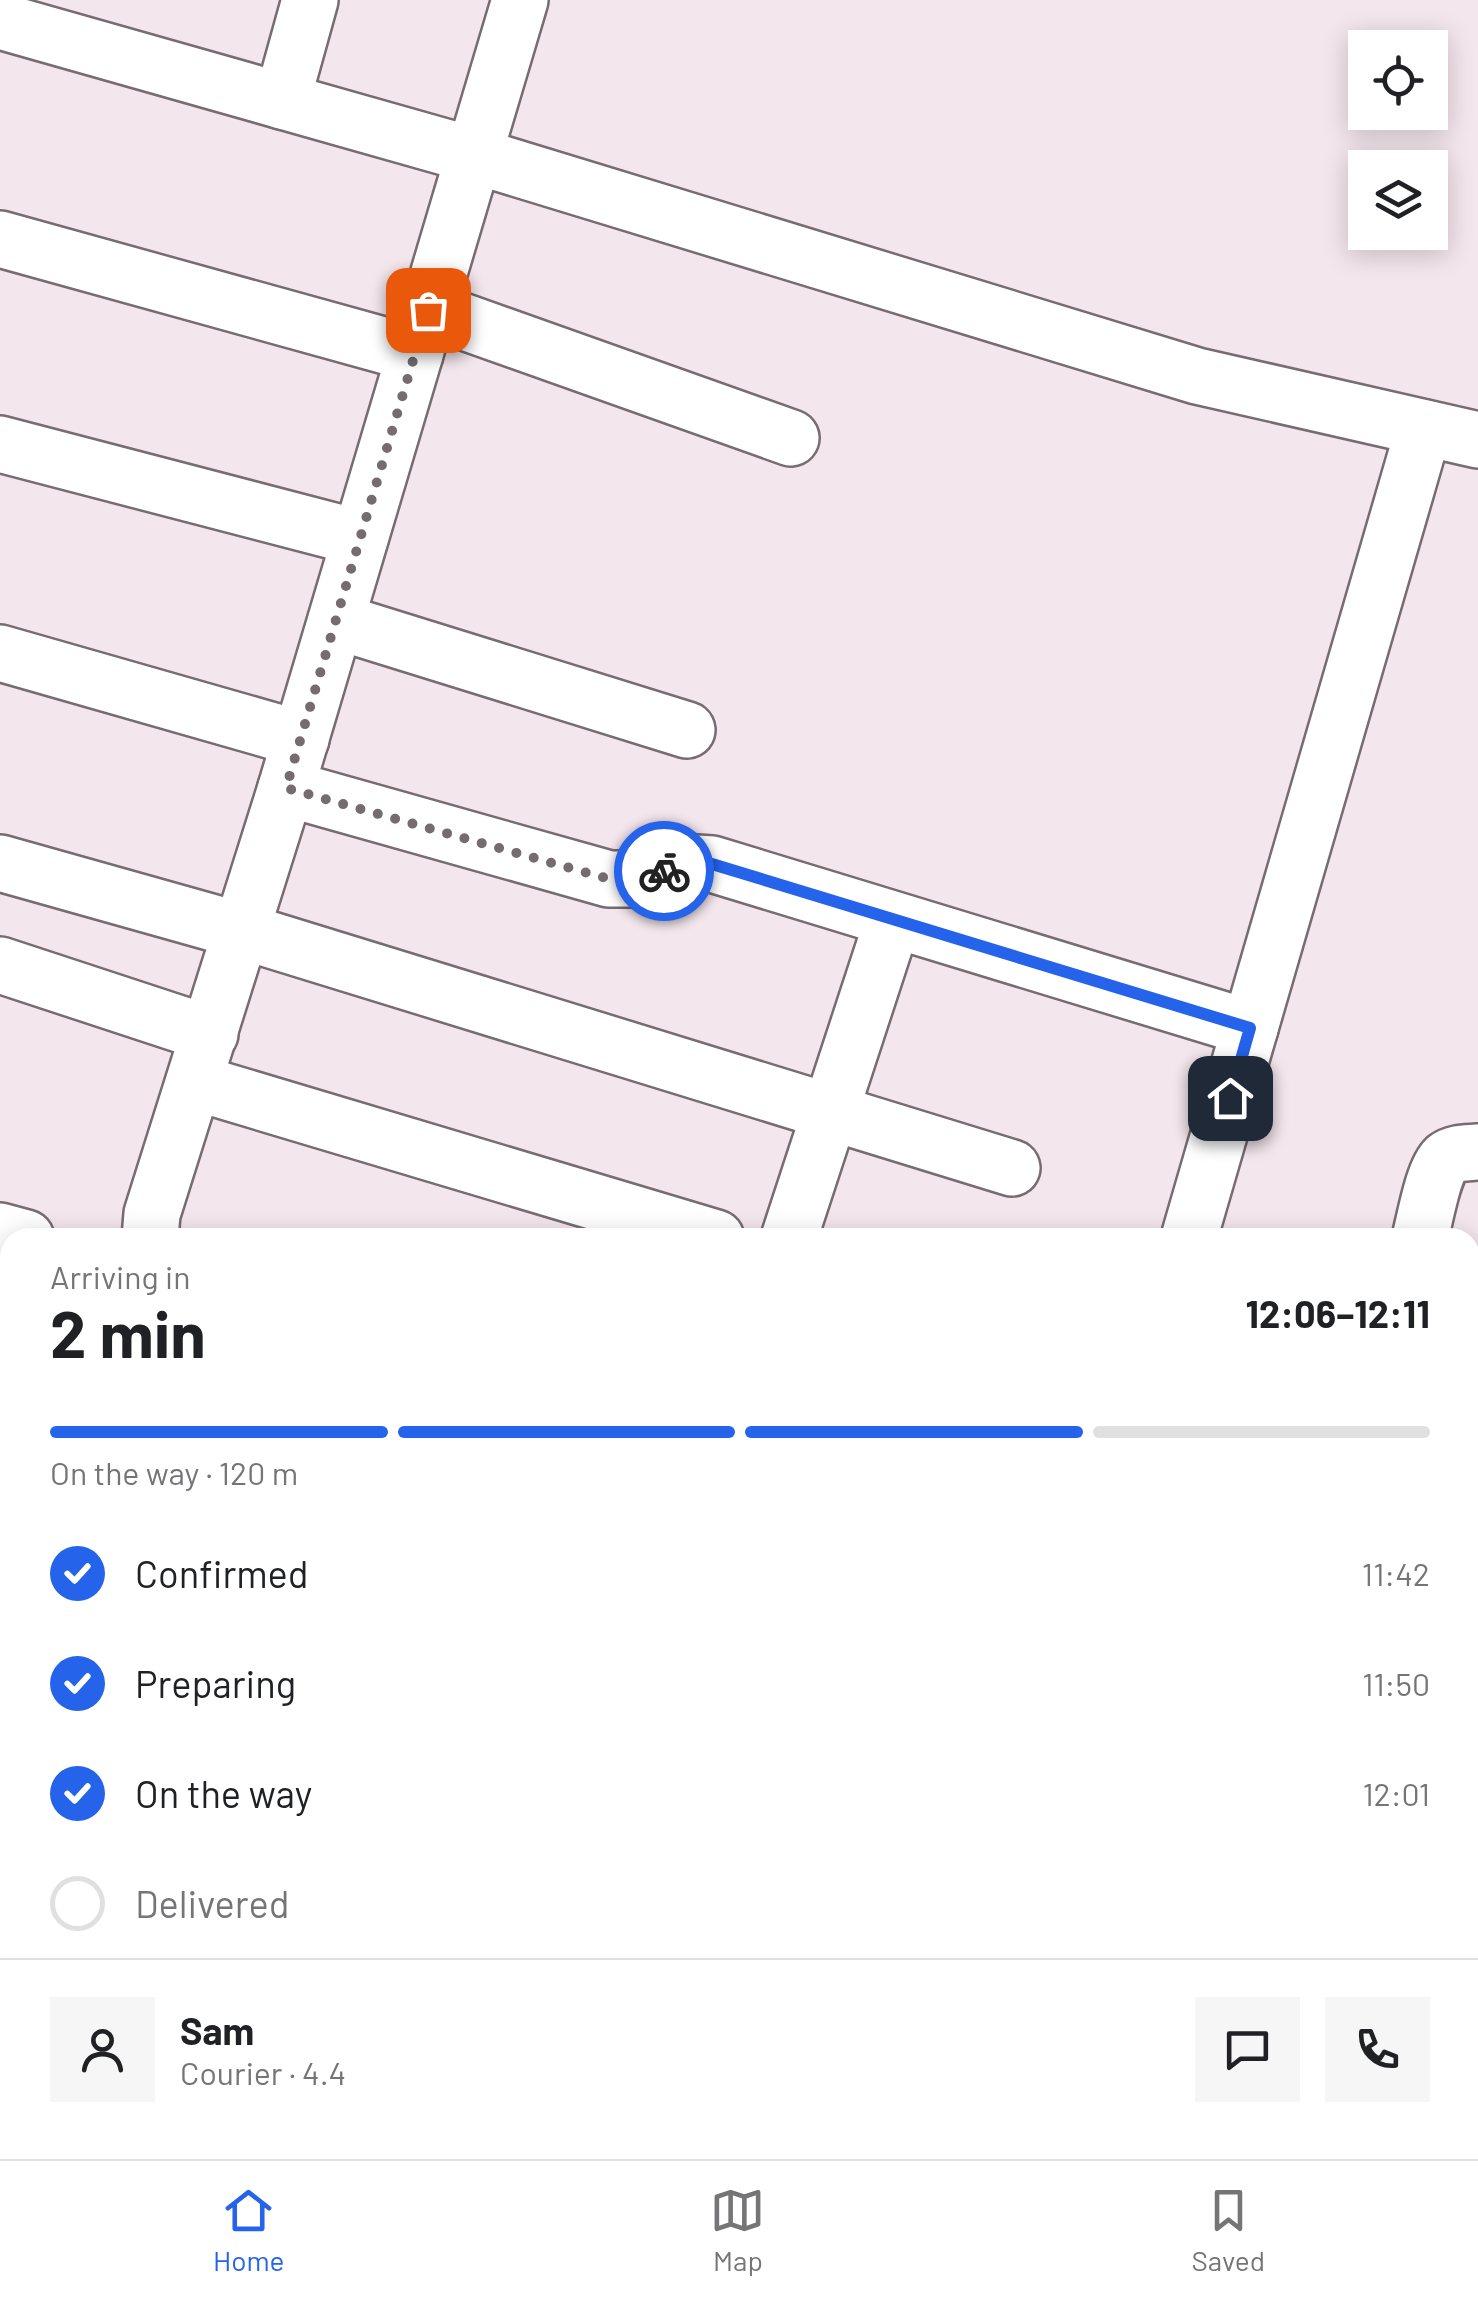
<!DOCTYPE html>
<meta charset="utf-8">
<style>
:root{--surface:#fff;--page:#f6f6f6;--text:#202124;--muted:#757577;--line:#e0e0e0;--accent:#2563eb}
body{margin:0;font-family:Barlow,sans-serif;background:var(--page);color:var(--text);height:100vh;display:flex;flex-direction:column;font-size:38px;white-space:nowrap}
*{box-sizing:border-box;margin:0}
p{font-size:32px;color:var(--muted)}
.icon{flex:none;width:55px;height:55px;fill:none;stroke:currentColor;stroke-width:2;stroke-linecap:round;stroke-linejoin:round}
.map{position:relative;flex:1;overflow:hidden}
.drawer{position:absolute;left:0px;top:1228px;width:1480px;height:932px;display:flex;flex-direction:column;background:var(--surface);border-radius:30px 30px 0 0;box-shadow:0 5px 25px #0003}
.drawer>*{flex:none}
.buttons{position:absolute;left:1348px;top:30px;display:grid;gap:20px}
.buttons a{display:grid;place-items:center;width:100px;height:100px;border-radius:0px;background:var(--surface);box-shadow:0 5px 25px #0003;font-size:50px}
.pin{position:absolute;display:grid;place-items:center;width:85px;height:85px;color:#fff;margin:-42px;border-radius:20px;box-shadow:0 5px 15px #0006}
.courier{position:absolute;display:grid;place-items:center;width:100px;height:100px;margin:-50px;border:8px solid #2563eb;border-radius:50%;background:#fff;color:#222;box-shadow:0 2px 12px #0007}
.head em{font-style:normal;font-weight:700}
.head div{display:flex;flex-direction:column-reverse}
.head{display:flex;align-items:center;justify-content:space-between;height:170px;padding:0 50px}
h1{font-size:65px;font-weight:700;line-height:75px}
.bar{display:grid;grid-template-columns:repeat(4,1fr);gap:15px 10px;align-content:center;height:120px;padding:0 50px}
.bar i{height:12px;border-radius:8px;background:var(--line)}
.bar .active{background:var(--accent)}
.bar p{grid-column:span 4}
.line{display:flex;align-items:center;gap:25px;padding:0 50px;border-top:2px solid var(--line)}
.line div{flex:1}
.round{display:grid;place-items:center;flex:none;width:105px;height:105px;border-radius:0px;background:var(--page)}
ol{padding:0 50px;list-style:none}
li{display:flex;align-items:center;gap:30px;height:110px}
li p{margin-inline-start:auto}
li .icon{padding:10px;border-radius:50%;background:var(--accent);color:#fff;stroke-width:4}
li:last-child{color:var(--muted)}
li i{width:55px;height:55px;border:5px solid var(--line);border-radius:50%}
.dock{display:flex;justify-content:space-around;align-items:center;height:140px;border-top:2px solid var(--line);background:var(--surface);font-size:28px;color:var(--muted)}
.dock a{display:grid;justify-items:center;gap:5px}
.dock .active{color:var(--accent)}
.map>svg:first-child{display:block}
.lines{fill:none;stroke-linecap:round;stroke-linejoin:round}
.minor-casing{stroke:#776c71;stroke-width:60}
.minor{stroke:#fff;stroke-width:55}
.rail-casing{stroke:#766f72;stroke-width:11}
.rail{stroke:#fef4f9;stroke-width:8;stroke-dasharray:22;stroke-linecap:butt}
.done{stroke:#746c70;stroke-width:10;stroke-dasharray:0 18}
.route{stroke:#2563eb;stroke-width:12}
</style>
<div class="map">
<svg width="1478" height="2159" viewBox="0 0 1478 2159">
<rect width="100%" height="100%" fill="#f3e6ec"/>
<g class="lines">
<g class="minor-casing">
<g id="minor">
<path d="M0,21L473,155L1197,376L1478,440"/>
<path d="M282,101L310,0"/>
<path d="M0,239L415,354"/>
<path d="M428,309L791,438"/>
<path d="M0,444L360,538"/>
<path d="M336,621L687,730"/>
<path d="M0,653L301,739"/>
<path d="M286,788L609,879H643L681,862L712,864L1250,1028"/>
<path d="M0,863L242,931L1012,1168"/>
<path d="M0,965L210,1034"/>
<path d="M194,1082L716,1238"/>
<path d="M0,1231L26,1238"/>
<path d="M150,1238L152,1214L286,788L520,0"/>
<path d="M789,1238L893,920"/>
<path d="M1189,1238L1424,428"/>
<path d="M1420,1238C1425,1219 1433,1171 1446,1159C1455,1152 1467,1153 1478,1152"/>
<path d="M0,1403L10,1405"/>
<path d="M1470,1654H1478"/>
<path d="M1470,1770H1478"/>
<path d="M1470,1849L1478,1831"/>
<path d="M0,1880L10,1879"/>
<path d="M0,1967H3"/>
<path d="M634,2150L664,2159"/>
<path d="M36,2159L39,2150"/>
<path d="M907,2159L909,2150"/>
<path d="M1348,2159L1350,2150"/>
</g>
</g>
<use href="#minor" class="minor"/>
<g class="rail-casing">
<g id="rail">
<path d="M1470,1721H1478"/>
<path d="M0,1847H10"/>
</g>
</g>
<use href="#rail" class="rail"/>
</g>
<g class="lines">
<path class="done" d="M428,310L286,788L609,879H643L664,871"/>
<path class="route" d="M664,871L682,862L712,864L1250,1028L1230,1098"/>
</g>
</svg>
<div class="buttons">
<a><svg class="icon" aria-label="locate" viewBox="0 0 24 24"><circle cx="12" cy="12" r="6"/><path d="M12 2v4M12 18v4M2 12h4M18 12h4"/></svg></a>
<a><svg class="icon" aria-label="layers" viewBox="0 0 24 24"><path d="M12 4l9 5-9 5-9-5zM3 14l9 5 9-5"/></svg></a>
</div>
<div class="pin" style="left:428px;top:310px;background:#ea580c"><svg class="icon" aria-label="bag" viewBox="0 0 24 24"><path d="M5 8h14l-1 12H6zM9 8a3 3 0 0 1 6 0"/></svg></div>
<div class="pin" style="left:1230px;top:1098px;background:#1f2937"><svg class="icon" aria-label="home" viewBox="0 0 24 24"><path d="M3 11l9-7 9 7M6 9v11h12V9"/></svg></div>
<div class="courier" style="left:664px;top:871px"><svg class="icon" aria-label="bike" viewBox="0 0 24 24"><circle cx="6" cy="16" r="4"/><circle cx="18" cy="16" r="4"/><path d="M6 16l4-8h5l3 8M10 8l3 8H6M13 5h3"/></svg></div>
<section class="drawer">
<div class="head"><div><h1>2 min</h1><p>Arriving in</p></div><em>12:06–12:11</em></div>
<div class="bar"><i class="active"></i><i class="active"></i><i class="active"></i><i></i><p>On the way · 120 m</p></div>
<ol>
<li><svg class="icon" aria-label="check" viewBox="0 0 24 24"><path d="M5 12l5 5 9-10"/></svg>Confirmed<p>11:42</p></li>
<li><svg class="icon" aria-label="check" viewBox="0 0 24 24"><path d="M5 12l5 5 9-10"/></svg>Preparing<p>11:50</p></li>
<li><svg class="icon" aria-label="check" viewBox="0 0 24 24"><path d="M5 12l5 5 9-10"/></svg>On the way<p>12:01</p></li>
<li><i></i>Delivered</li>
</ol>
<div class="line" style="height:180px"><a class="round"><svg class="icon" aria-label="person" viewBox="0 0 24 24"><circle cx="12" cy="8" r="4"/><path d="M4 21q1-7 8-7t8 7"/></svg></a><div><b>Sam</b><p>Courier · 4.4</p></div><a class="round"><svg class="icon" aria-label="chat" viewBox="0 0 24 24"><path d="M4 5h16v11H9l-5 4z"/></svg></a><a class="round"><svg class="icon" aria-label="phone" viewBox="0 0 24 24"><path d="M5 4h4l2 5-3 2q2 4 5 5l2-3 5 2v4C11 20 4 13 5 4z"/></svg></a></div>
</section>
</div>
<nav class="dock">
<a class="active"><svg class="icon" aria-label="home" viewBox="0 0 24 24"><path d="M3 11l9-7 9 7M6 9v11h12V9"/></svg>Home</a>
<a><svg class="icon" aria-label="map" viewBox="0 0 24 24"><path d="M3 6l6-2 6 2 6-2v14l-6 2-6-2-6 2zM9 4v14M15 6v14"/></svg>Map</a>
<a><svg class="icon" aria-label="saved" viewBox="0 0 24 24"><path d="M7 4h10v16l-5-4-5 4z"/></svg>Saved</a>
</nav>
